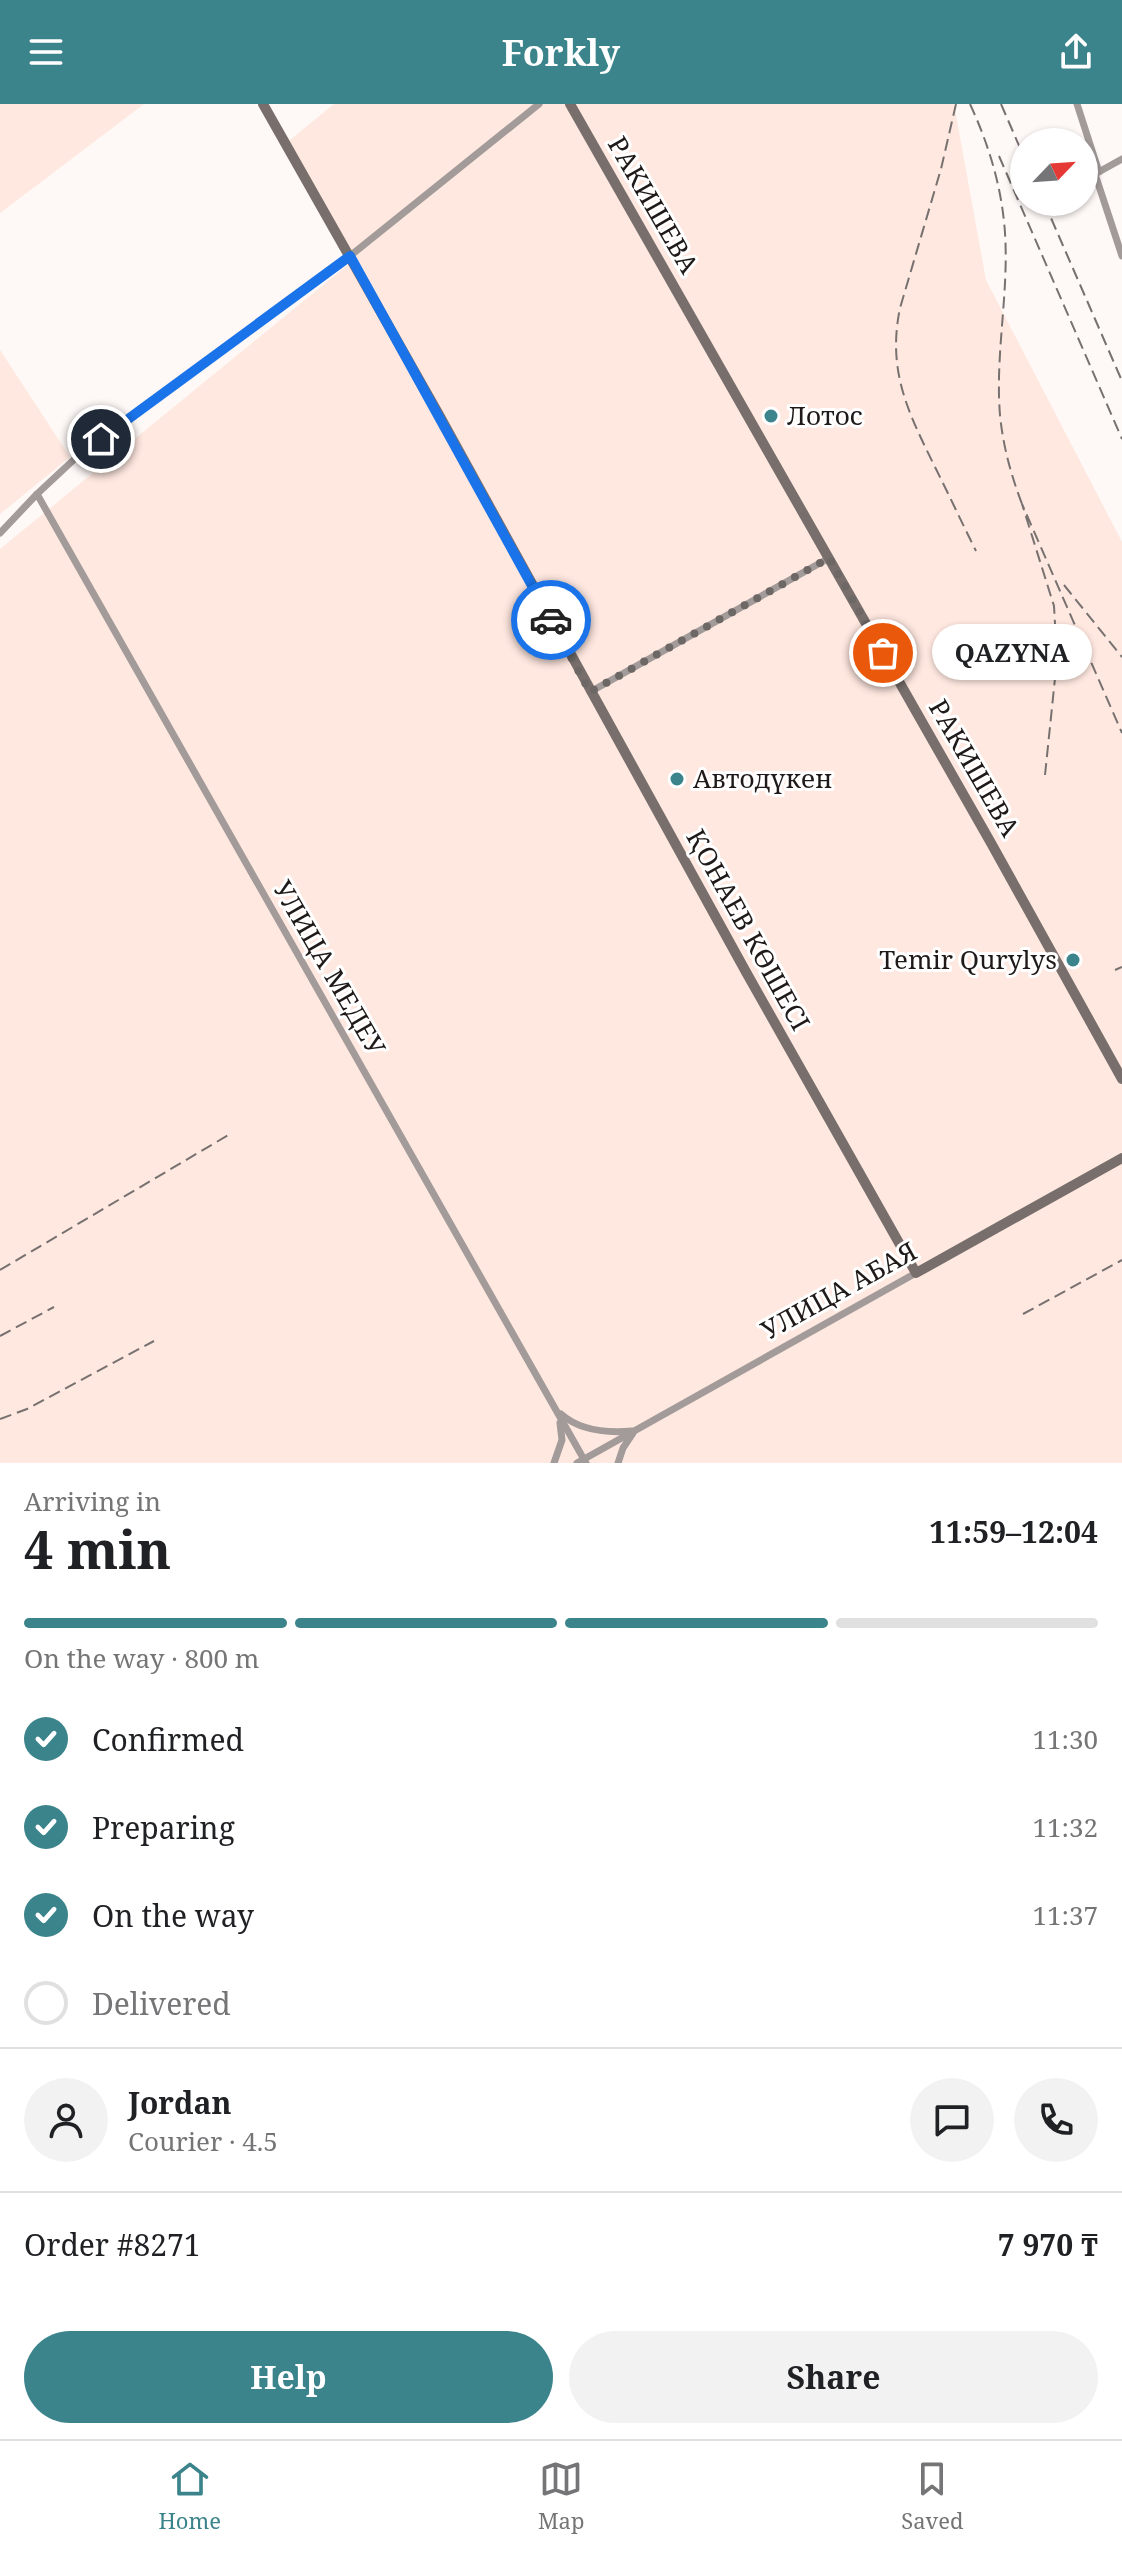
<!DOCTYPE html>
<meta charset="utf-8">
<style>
:root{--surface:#fff;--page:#f2f2f2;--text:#202124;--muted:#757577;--line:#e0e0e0;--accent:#3c848b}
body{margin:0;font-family:"Noto Serif",serif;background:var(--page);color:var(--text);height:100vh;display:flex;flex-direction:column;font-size:30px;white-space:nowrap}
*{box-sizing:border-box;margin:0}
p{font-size:26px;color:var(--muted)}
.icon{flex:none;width:44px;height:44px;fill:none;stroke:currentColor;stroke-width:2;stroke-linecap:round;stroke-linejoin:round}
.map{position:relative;height:1359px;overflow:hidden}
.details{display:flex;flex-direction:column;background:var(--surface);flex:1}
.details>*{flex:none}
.needle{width:52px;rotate:65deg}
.tools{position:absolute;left:1010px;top:24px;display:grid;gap:16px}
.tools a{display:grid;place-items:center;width:88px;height:88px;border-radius:50%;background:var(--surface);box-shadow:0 2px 6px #0004;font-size:40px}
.pin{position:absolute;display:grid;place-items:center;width:68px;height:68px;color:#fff;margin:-34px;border:4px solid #fff;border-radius:50%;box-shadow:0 2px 8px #0007}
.courier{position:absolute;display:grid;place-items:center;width:80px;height:80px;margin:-40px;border:6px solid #1a73e8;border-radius:50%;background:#fff;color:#222;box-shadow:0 2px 10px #0007}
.bubble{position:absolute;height:56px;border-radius:28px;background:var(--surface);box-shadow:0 2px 6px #0004;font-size:26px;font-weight:700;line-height:56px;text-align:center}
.head em{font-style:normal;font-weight:700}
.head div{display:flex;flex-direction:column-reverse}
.head{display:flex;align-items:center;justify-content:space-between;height:136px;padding:0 24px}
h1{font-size:52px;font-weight:700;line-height:60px}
.bar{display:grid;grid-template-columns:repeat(4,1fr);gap:12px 8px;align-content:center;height:96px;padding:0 24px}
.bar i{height:10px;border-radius:6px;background:var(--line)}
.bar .selected{background:var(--accent)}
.bar p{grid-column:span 4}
.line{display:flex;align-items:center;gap:20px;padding:0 24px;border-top:2px solid var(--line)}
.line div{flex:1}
.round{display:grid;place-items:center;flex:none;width:84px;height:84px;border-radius:42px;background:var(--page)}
ol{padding:0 24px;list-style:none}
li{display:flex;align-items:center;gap:24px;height:88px}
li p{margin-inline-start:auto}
li .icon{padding:8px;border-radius:50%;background:var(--accent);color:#fff;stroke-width:4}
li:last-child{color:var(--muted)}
li i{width:44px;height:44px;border:4px solid var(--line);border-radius:50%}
.button{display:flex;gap:16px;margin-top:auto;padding:16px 24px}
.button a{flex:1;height:92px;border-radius:48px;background:var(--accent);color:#fff;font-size:32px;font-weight:700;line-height:92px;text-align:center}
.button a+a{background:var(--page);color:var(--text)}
header{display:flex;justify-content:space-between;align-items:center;height:104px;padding:0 24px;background:var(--accent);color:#fff;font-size:36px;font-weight:700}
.menu{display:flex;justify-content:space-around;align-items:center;height:112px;border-top:2px solid var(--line);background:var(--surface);font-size:22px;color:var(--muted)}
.menu a{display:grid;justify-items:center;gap:4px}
.menu .selected{color:var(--accent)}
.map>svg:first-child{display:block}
.built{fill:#ffe8e0}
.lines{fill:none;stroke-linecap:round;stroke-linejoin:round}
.street{stroke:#a29b99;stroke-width:7}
.secondary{stroke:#786f6c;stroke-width:10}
.rail{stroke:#777170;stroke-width:2;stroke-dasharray:12 6;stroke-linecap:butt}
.done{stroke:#6d6866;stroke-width:8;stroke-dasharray:0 14.4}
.route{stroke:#1a73e8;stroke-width:10}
.poi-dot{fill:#3c848b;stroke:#fff;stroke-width:3}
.labels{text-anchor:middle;stroke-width:6;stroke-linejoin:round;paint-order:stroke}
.street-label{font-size:26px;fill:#1f1a19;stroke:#fff}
.poi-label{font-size:26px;fill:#1f1a19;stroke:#fff;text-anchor:start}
</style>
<header><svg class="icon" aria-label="menu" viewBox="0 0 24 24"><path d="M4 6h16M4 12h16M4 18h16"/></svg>Forkly<svg class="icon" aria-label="share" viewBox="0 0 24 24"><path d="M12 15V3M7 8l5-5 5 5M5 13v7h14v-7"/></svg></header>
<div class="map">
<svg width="1122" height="1359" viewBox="0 0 1122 1359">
<rect width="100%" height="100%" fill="#fef8f6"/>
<g class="built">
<path d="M0,0H144L0,109Z"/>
<path d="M334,0H954L986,176L1122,438V1359H0V445L355,155L285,40Z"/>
<path d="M0,246L70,353L0,410Z"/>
</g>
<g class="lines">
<g class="street">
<path d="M1077,0L1099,68"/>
<path d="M1122,55L1095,70L1122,152"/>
<path d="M37,390L586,1359"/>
<path d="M0,429L37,390L81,349L350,152L539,0"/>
<path d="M590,588L829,454"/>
<path d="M561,1310C580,1327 608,1329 632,1327"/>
<path d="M554,1359L562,1336L560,1319"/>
<path d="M577,1359L916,1169"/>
<path d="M618,1359L623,1344L633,1329"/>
</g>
<g class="secondary">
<path d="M263,0L438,309L746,868L916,1169L1122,1054"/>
<path d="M570,0L991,739L1122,975"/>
</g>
<g class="rail">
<path d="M956,0L941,65L900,204C887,267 908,308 935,363C949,391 962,419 976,447"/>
<path d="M970,0C989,41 1002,84 1005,129C1009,190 995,250 1000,311C1003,342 1011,371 1022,400"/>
<path d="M1001,0L1024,53"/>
<path d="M999,52L1122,335"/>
<path d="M1044,98L1122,277"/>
<path d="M1064,481L1122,553"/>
<path d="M1045,671L1057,555L1054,502L1022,400L1122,629"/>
<path d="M1115,866L1122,863"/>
<path d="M0,1166L230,1030"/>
<path d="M1023,1210L1122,1156"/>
<path d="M0,1232L54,1203"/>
<path d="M0,1315L27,1305L154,1237"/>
</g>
</g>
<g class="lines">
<path class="done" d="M551,516L590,588L829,454L883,549"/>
<path class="route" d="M101,335L350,152L551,516"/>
</g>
<g class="poi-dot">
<circle cx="771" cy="312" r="8"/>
<circle cx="677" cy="675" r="8"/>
<circle cx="1073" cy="856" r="8"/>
</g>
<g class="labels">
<g class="street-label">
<text transform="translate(653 101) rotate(60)" y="9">РАКИШЕВА</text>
<text transform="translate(974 664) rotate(60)" y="9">РАКИШЕВА</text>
<text transform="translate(748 826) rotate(61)" y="9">ҚОНАЕВ КӨШЕСІ</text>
<text transform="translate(329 864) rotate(60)" y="9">УЛИЦА МЕДЕУ</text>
<text transform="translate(839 1187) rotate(-29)" y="9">УЛИЦА АБАЯ</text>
</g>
<g class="poi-label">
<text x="787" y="321">Лотос</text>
<text x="693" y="684">Автодүкен</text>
<text x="1057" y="865" text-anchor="end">Temir Qurylys</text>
</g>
</g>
</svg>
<div class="tools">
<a><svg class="needle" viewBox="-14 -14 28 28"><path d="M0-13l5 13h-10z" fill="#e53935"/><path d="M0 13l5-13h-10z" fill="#757577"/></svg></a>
</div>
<div class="pin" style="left:883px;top:549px;background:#ea580c"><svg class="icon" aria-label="bag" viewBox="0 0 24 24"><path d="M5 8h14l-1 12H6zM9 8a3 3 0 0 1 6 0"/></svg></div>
<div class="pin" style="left:101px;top:335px;background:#1f2937"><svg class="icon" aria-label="home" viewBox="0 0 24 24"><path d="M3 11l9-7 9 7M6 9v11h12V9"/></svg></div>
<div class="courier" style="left:551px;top:516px"><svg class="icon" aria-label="car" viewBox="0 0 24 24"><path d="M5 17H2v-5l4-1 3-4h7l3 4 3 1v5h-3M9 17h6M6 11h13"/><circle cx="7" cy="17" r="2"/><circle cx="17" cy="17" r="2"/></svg></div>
<div class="bubble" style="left:932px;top:520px;width:160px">QAZYNA</div>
</div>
<section class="details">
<div class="head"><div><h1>4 min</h1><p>Arriving in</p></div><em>11:59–12:04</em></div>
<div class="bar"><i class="selected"></i><i class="selected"></i><i class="selected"></i><i></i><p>On the way · 800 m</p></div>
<ol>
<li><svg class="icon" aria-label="check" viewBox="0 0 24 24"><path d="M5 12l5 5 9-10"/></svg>Confirmed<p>11:30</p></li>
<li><svg class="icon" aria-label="check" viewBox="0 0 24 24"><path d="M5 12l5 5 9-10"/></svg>Preparing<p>11:32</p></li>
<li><svg class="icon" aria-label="check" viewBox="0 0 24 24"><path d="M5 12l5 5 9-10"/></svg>On the way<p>11:37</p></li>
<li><i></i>Delivered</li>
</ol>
<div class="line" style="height:144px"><a class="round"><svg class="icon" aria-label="person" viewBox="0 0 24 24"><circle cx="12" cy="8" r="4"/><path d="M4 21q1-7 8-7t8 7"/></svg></a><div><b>Jordan</b><p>Courier · 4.5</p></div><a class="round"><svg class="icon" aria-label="chat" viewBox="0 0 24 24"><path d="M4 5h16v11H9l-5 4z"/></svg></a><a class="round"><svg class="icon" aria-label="phone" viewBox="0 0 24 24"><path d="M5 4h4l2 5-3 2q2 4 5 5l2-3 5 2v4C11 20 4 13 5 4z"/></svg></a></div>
<div class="line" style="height:104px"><div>Order #8271</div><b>7 970 ₸</b></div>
<div class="button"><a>Help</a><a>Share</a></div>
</section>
<nav class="menu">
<a class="selected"><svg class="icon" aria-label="home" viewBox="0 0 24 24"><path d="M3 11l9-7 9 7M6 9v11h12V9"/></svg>Home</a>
<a><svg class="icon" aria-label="map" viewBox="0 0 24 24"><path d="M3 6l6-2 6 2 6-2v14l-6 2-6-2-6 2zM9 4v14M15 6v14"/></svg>Map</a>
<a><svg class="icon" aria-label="saved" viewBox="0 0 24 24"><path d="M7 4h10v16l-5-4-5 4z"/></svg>Saved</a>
</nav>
